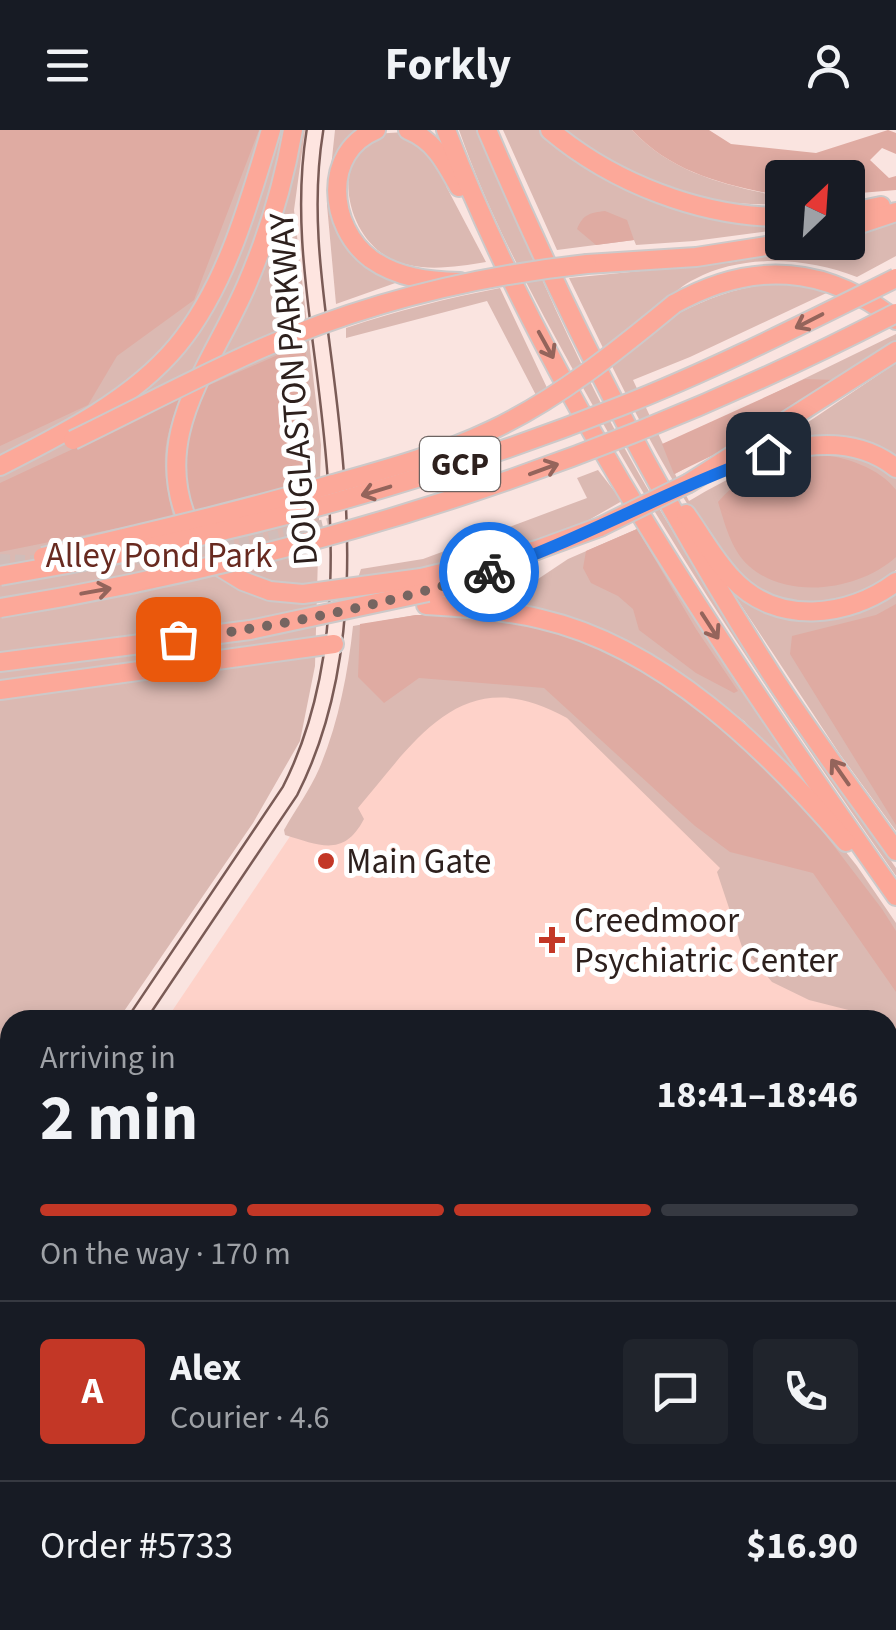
<!DOCTYPE html>
<meta charset="utf-8">
<style>
:root{--surface:#171b24;--page:#20242c;--text:#f1f3f6;--muted:#9ea1a6;--line:#363941;--accent:#c33726}
body{margin:0;font-family:"Source Sans 3",sans-serif;background:var(--page);color:var(--text);height:100vh;display:flex;flex-direction:column;font-size:38px;white-space:nowrap}
*{box-sizing:border-box;margin:0}
p{font-size:32px;color:var(--muted)}
.icon{flex:none;width:55px;height:55px;fill:none;stroke:currentColor;stroke-width:2;stroke-linecap:round;stroke-linejoin:round}
.map{position:relative;flex:1;overflow:hidden}
.details{position:absolute;left:0px;top:880px;width:898px;height:620px;display:flex;flex-direction:column;background:var(--surface);border-radius:30px 30px 0 0;box-shadow:0 5px 15px #0003}
.details>*{flex:none}
.needle{width:65px;rotate:25deg}
.fabs{position:absolute;left:765px;top:30px;display:grid;gap:20px}
.fabs a{display:grid;place-items:center;width:100px;height:100px;border-radius:10px;background:var(--surface);box-shadow:0 5px 15px #0003;font-size:50px}
.pin{position:absolute;display:grid;place-items:center;width:85px;height:85px;color:#fff;margin:-42px;border-radius:20px;box-shadow:0 5px 15px #0006}
.courier{position:absolute;display:grid;place-items:center;width:100px;height:100px;margin:-50px;border:8px solid #1a73e8;border-radius:50%;background:#fff;color:#222;box-shadow:0 2px 12px #0007}
.headline em{font-style:normal;font-weight:700}
.headline div{display:flex;flex-direction:column-reverse}
.headline{display:flex;align-items:center;justify-content:space-between;height:170px;padding:0 40px}
h1{font-size:65px;font-weight:700;line-height:75px}
.bar{display:grid;grid-template-columns:repeat(4,1fr);gap:15px 10px;align-content:center;height:120px;padding:0 40px}
.bar i{height:12px;border-radius:8px;background:var(--line)}
.bar .on{background:var(--accent)}
.bar p{grid-column:span 4}
.line{display:flex;align-items:center;gap:25px;padding:0 40px;border-top:2px solid var(--line)}
.line div{flex:1}
.round{display:grid;place-items:center;flex:none;width:105px;height:105px;border-radius:10px;background:var(--page)}
header{display:flex;justify-content:space-between;align-items:center;height:130px;padding:0 40px;background:var(--surface);font-size:45px;font-weight:700}
.map>svg:first-child{display:block}
.built{fill:#fed2c9}
.green{fill:#dbb9b2}
.forest{fill:#dfaba2}
.lines{fill:none;stroke-linecap:round;stroke-linejoin:round}
.minor-tunnel{stroke:#d1bdb9;stroke-width:10;stroke-dasharray:10 5;stroke-linecap:butt}
.minor-casing{stroke:#7a5b56;stroke-width:15}
.secondary-casing{stroke:#7a5b56;stroke-width:19}
.primary-casing{stroke:#cdc9c9;stroke-width:20}
.motorway-casing{stroke:#cdc9c9;stroke-width:22}
.minor{stroke:#fff;stroke-width:10}
.secondary{stroke:#fee5e0;stroke-width:14}
.primary{stroke:#fdcbc2;stroke-width:15}
.motorway{stroke:#fca899;stroke-width:18}
.primary-bridge-casing{stroke:#cdc9c9;stroke-width:20;stroke-linecap:butt}
.motorway-bridge-casing{stroke:#cdc9c9;stroke-width:22;stroke-linecap:butt}
.primary-bridge{stroke:#fdcbc2;stroke-width:15}
.motorway-bridge{stroke:#fca899;stroke-width:18}
.oneway{stroke:#94645b}
.done{stroke:#756561;stroke-width:10;stroke-dasharray:0 18}
.route{stroke:#1a73e8;stroke-width:12}
.poi-dot{fill:#c33726;stroke:#fff;stroke-width:4}
.labels{text-anchor:middle;stroke-width:10;stroke-linejoin:round;paint-order:stroke}
.shield{fill:#fff;stroke:#6c6361;stroke-width:2.5}
.shield-label{font-size:32px;font-weight:bold;fill:#2d201d}
.street-label{font-size:35px;fill:#2d201d;stroke:#fff}
.park-label{font-size:35px;fill:#682a20;stroke:#fff}
.poi-label{font-size:35px;fill:#2d201d;stroke:#fff;text-anchor:start}
</style>
<header><svg class="icon" aria-label="menu" viewBox="0 0 24 24"><path d="M4 6h16M4 12h16M4 18h16"/></svg>Forkly<svg class="icon" aria-label="person" viewBox="0 0 24 24"><circle cx="12" cy="8" r="4"/><path d="M4 21q1-7 8-7t8 7"/></svg></header>
<div class="map">
<svg width="896" height="1500" viewBox="0 0 896 1500">
<rect width="100%" height="100%" fill="#fae4e0"/>
<g class="built">
<path d="M412,518L532,536L896,829V1068L888,1069V890H166L293,702Z"/>
<path d="M10,1114V1490H888V1146L896,1150V1500H0V1128Z"/>
</g>
<g class="green">
<path d="M0,0H305L294,80L321,315L315,536L300,611L253,693L118,890H10V1046L0,1061Z"/>
<path d="M335,0H361C325,23 336,62 340,99L401,151L336,174L327,75Z"/>
<path d="M459,0H478C526,115 577,235 639,344C717,480 806,609 896,738V746C783,584 672,421 577,247C533,167 489,86 459,0Z"/>
<path d="M503,0H545L606,43L772,92L778,100L694,111L636,115L634,110L557,120Z"/>
<path d="M563,0H632C673,44 726,55 782,67V75C759,74 735,74 712,71C655,61 608,33 563,0Z"/>
<path d="M405,2L427,14L451,52L446,56L486,132C455,137 415,144 386,126C347,103 331,32 374,6C382,2 396,3 405,2Z"/>
<path d="M896,91V126L857,147C808,128 744,123 695,149C684,154 673,164 663,172L675,185C732,156 771,147 835,159L690,227L633,250L663,314L715,292L896,204V212L799,275L675,344L689,371C733,345 810,303 862,324C874,329 885,339 896,346V440C879,458 854,470 830,472C806,474 777,474 756,460C735,446 720,423 706,403C652,323 611,234 569,148L733,132L821,113L848,112V105Z"/>
<path d="M500,158L549,262L538,269L487,171L346,208V198C396,181 448,168 500,158Z"/>
<path d="M896,233V325C857,302 827,305 783,309Z"/>
<path d="M598,340L622,371L561,406L417,440L358,448L361,439L423,429L587,368L577,348Z"/>
<path d="M637,399L809,657L807,660L744,591L674,540L557,487L469,466L474,460L531,440L538,449L568,429Z"/>
<path d="M725,451C745,462 767,479 789,486C826,498 865,481 896,462V701L839,623Z"/>
<path d="M416,485L632,532L726,594L799,663L857,736L896,793V898L888,894V890L809,870L772,852L742,817L717,742L720,738L567,588C464,530 418,607 358,678L364,689C344,727 321,716 285,705L284,700C295,680 310,660 319,639C338,595 348,543 353,496Z"/>
<path d="M68,1490H189L193,1500H60Z"/>
</g>
<g class="forest">
<path d="M0,0H259L194,170L117,226L88,275L0,316Z"/>
<path d="M632,0H709L731,14L816,23L888,0L896,3V24L882,18L870,30L889,48L896,46V60L848,64V48H782V66C726,55 673,44 632,0Z"/>
<path d="M605,81L627,90L634,110L596,115L577,99C583,84 590,83 605,81Z"/>
<path d="M305,213L314,352L193,382L180,342L198,260Z"/>
<path d="M805,249L837,250L726,319L674,344L662,314Z"/>
<path d="M180,269C160,318 162,336 173,387L0,422V353Z"/>
<path d="M818,325C843,325 881,339 896,360V427C860,460 788,471 749,436C731,420 725,394 718,372C748,337 775,334 818,325Z"/>
<path d="M637,399L696,499L738,561L734,563L696,543L639,500L633,479L618,466L591,453L583,438L586,421Z"/>
<path d="M896,474V695L790,524L792,506L876,485Z"/>
<path d="M416,485H473L557,500L632,532L730,604L795,665L882,779L896,801V862L813,743L730,722L695,696L544,558L419,548L384,573L358,547L360,494Z"/>
</g>
<g class="lines">
<g class="minor-tunnel">
<path d="M0,429L49,431"/>
<path d="M121,432L237,414L338,391"/>
</g>
<g class="minor-casing">
<g id="minor">
<path d="M0,1359H10"/>
<path d="M213,1490L226,1500"/>
<path d="M722,1490L733,1500"/>
<path d="M50,1500L58,1490"/>
<path d="M581,1500L589,1490"/>
</g>
</g>
<g class="secondary-casing">
<path id="secondary" d="M136,890L290,661C356,531 342,376 324,235C314,157 302,79 315,0"/>
</g>
<g class="primary-casing">
<g id="primary">
<path d="M888,1075L896,1073"/>
<path d="M0,1079L10,1076"/>
<path d="M0,1102L10,1100"/>
<path d="M888,1113L896,1116"/>
</g>
</g>
<g class="motorway-casing">
<g id="motorway">
<path d="M376,0C322,22 328,97 371,129C398,148 428,151 460,152"/>
<path d="M408,0C435,11 445,32 459,57"/>
<path d="M446,0C553,276 727,525 896,766"/>
<path d="M487,0C567,188 655,361 765,534C805,598 852,659 896,721"/>
<path d="M550,0C613,53 701,87 782,87"/>
<path d="M848,83L881,76"/>
<path d="M848,98L896,82"/>
<path d="M587,134L696,127L792,112"/>
<path d="M674,174C752,130 825,135 896,190"/>
<path d="M0,336C61,305 132,270 177,216C226,157 249,73 271,0"/>
<path d="M731,337C784,317 848,299 896,338"/>
<path d="M689,353L896,221"/>
<path d="M686,384C701,405 714,429 732,448C776,496 848,488 896,452"/>
<path d="M193,403C145,309 211,238 247,154C268,105 284,52 293,0"/>
<path d="M217,435L243,451L270,461"/>
<path d="M421,448L537,420L600,397"/>
<path d="M428,462L475,447"/>
<path d="M426,475C465,477 503,480 541,489C663,517 768,621 846,712"/>
<path d="M0,532L250,500"/>
<path d="M0,560L334,514"/>
</g>
</g>
<use href="#minor" class="minor"/>
<use href="#secondary" class="secondary"/>
<use href="#primary" class="primary"/>
<use href="#motorway" class="motorway"/>
<g class="primary-bridge-casing">
<path id="primary-bridge" d="M888,1135L896,1138"/>
</g>
<g class="motorway-bridge-casing">
<g id="motorway-bridge">
<path d="M73,310C135,280 197,247 260,219C364,173 475,146 587,134"/>
<path d="M600,397L689,353"/>
<path d="M43,427C140,404 237,382 333,354C387,339 442,324 492,300C559,268 617,221 674,174"/>
<path d="M0,446C213,410 421,356 621,276C715,239 805,193 896,148"/>
<path d="M270,461L303,464L421,448"/>
<path d="M0,478C314,427 613,330 896,183"/>
<path d="M250,500L428,462"/>
</g>
</g>
<use href="#primary-bridge" class="primary-bridge"/>
<use href="#motorway-bridge" class="motorway-bridge"/>
</g>
<defs><path id="oneway-shaft" d="M-6 0H5M1.5-3L5.5 0L1.5 3" fill="none" stroke-width="1.6" stroke-linecap="round" stroke-linejoin="round" transform="scale(2.5)"/></defs>
<g class="oneway">
<use href="#oneway-shaft" transform="translate(809 191) rotate(153)"/>
<use href="#oneway-shaft" transform="translate(546 215) rotate(61)"/>
<use href="#oneway-shaft" transform="translate(544 339) rotate(-20)"/>
<use href="#oneway-shaft" transform="translate(376 361) rotate(163)"/>
<use href="#oneway-shaft" transform="translate(96 461) rotate(-10)"/>
<use href="#oneway-shaft" transform="translate(710 496) rotate(57)"/>
<use href="#oneway-shaft" transform="translate(840 642) rotate(-125)"/>
</g>
<g class="lines">
<path class="done" d="M178,509C284,496 388,474 489,442"/>
<path class="route" d="M489,442C584,408 672,358 768,324"/>
</g>
<g class="poi-dot">
<circle cx="326" cy="731" r="10"/>
<path d="M547 795h10v10h10v10h-10v10h-10v-10h-10v-10h10z"/>
</g>
<g class="labels">
<rect class="shield" x="420" y="307" width="80" height="54" rx="8"/>
<g class="shield-label">
<text x="460" y="345">GCP</text>
</g>
<g class="street-label">
<text transform="translate(293 259) rotate(-94)" y="12">DOUGLASTON PARKWAY</text>
</g>
<g class="park-label">
<text x="159" y="437">Alley Pond Park</text>
</g>
<g class="poi-label">
<text x="346" y="743">Main Gate</text>
<text x="574" y="802">Creedmoor<tspan x="574" dy="40">Psychiatric Center</tspan></text>
</g>
</g>
</svg>
<div class="fabs">
<a><svg class="needle" viewBox="-14 -14 28 28"><path d="M0-13l5 13h-10z" fill="#e53935"/><path d="M0 13l5-13h-10z" fill="#9ea1a6"/></svg></a>
</div>
<div class="pin" style="left:178px;top:509px;background:#ea580c"><svg class="icon" aria-label="bag" viewBox="0 0 24 24"><path d="M5 8h14l-1 12H6zM9 8a3 3 0 0 1 6 0"/></svg></div>
<div class="pin" style="left:768px;top:324px;background:#1f2937"><svg class="icon" aria-label="home" viewBox="0 0 24 24"><path d="M3 11l9-7 9 7M6 9v11h12V9"/></svg></div>
<div class="courier" style="left:489px;top:442px"><svg class="icon" aria-label="bike" viewBox="0 0 24 24"><circle cx="6" cy="16" r="4"/><circle cx="18" cy="16" r="4"/><path d="M6 16l4-8h5l3 8M10 8l3 8H6M13 5h3"/></svg></div>
<section class="details">
<div class="headline"><div><h1>2 min</h1><p>Arriving in</p></div><em>18:41–18:46</em></div>
<div class="bar"><i class="on"></i><i class="on"></i><i class="on"></i><i></i><p>On the way · 170 m</p></div>
<div class="line" style="height:180px"><b class="round" style="background:var(--accent);color:#fff">A</b><div><b>Alex</b><p>Courier · 4.6</p></div><a class="round"><svg class="icon" aria-label="chat" viewBox="0 0 24 24"><path d="M4 5h16v11H9l-5 4z"/></svg></a><a class="round"><svg class="icon" aria-label="phone" viewBox="0 0 24 24"><path d="M5 4h4l2 5-3 2q2 4 5 5l2-3 5 2v4C11 20 4 13 5 4z"/></svg></a></div>
<div class="line" style="height:130px"><div>Order #5733</div><b>$16.90</b></div>
</section>
</div>
